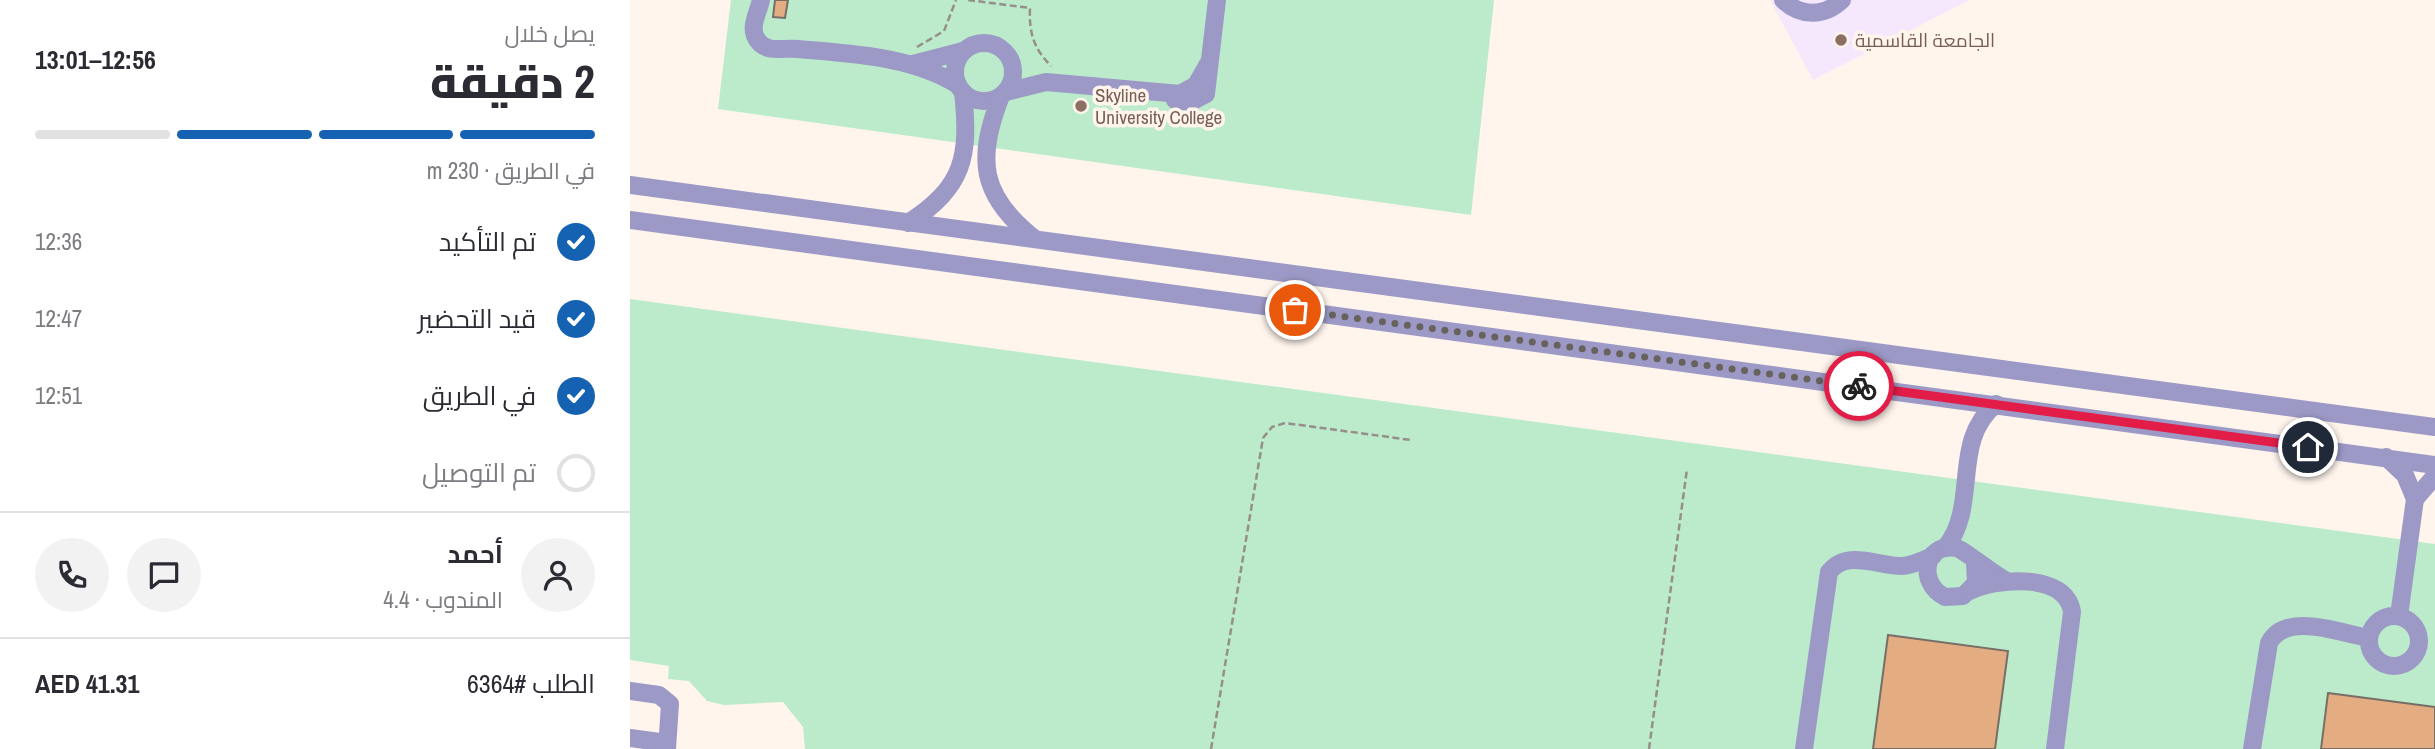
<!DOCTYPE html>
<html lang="ar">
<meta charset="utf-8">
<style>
:root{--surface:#fff;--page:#f2f2f3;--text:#2b2b33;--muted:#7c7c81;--line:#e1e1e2;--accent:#1462b1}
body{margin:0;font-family:"Archivo Narrow",Cairo,sans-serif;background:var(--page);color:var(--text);direction:rtl;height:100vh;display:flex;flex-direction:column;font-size:26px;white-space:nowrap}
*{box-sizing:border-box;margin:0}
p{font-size:23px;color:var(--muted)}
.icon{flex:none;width:38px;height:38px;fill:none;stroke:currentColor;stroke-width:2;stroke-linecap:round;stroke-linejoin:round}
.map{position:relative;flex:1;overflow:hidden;direction:ltr}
.sheet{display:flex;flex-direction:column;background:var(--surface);width:630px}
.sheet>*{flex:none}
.pin{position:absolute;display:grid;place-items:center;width:60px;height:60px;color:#fff;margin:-30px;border:4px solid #fff;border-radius:50%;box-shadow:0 2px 7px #0007}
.courier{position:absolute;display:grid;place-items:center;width:70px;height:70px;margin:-35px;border:5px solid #e11d48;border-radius:50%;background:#fff;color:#222;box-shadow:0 2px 9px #0007}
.overview em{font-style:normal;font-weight:800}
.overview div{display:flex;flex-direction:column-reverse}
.overview{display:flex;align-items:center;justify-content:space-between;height:119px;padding:0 35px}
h1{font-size:46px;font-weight:800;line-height:52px}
.bar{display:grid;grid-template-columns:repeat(4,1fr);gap:10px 7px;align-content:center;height:84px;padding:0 35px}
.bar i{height:9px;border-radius:5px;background:var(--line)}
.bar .selected{background:var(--accent)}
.bar p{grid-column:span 4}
.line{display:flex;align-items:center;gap:18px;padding:0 35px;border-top:2px solid var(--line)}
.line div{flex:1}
.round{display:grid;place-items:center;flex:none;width:74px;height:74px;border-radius:37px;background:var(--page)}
ol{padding:0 35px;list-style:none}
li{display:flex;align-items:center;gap:21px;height:77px}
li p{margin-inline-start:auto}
li .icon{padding:7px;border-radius:50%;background:var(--accent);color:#fff;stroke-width:4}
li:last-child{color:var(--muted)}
li i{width:38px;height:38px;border:4px solid var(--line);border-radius:50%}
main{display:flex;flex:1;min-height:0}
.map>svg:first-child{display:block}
.education{fill:#f5e8fc}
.green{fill:#bbebcb}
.building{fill:#e4ac81;stroke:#776e68;stroke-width:2}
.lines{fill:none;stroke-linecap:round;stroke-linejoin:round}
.path{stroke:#968f89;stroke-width:2.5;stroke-dasharray:7 3.5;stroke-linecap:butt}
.minor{stroke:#9c99c6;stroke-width:18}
.done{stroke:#68625d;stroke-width:7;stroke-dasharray:0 12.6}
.route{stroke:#e11d48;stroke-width:9}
.education-dot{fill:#8d6e63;stroke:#fff5ed;stroke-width:2.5}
.labels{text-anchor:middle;stroke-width:7;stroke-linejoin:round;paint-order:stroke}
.education-label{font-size:19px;fill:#785e54;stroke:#fff5ed;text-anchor:start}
</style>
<main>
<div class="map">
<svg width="1805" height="749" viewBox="0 0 1805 749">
<rect width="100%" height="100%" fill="#fff5ed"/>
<path class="education" d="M1140,0H1340L1183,80Z"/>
<g class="green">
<path d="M101,0H864L841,215L88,109Z"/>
<path d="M0,299L1805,544V749H175L173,727L153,702L94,705L77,701L59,681L38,679L39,666L0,660Z"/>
</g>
<g class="building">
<path d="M145,0H158L155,18L143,17Z"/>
<path d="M1258,635L1378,651L1365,749H1243Z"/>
<path d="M1698,693L1805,707V749H1691Z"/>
</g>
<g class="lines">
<g class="path">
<path d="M338,0L400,8C399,32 403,48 421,66"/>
<path d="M287,47L314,31L326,0"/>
<path d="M581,749L633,438L642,427L655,423L781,440"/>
<path d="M1019,749L1057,469"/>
</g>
<g class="minor">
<path d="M131,0C128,14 118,28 128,41C138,54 154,47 168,49C222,54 281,56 328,85"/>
<path d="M1153,0C1171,17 1194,17 1212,0"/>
<circle cx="354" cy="72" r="29"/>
<path d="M283,64L333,51"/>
<path d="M376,92L416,82L550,94L566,85L578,64"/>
<path d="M371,96C346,159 350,196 405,239"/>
<path d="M545,100L561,102L576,94L587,0"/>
<path d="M0,185L1805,427"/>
<path d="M0,220L1805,465"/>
<path d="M278,223C334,187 340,157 333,92"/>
<path d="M1756,457L1775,475L1785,499L1769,616"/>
<path d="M1785,499L1805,476"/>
<path d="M1315,548C1350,506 1320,441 1366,404"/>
<path d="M1345,562L1346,583L1333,596L1315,597C1287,583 1294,542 1326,548C1333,549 1363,574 1375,580"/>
<path d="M1340,591C1366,578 1436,572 1442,612L1425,749"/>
<circle cx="1764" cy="641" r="25"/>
<path d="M0,691L29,695L40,704L37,749"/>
<path d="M0,738L37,743"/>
<path d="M1174,749L1199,572C1217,549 1247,566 1272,566C1282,566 1293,560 1303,556"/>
<path d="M1622,749L1639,643C1656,611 1710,633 1739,638"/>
</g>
</g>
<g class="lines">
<path class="done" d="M665,310L1229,386"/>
<path class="route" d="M1229,386L1678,447"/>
</g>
<g class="education-dot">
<circle cx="1211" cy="40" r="7"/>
<circle cx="451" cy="106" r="7"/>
</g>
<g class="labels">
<g class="education-label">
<text x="1225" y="47">الجامعة القاسمية</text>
<text x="465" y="102">Skyline<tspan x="465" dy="22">University College</tspan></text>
</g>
</g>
</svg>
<div class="pin" style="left:665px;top:310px;background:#ea580c"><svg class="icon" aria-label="bag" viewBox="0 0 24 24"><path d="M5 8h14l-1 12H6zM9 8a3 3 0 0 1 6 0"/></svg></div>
<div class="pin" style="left:1678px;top:447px;background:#1f2937"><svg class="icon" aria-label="home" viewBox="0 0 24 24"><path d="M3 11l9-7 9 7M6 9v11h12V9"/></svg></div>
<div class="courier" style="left:1229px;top:386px"><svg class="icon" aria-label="bike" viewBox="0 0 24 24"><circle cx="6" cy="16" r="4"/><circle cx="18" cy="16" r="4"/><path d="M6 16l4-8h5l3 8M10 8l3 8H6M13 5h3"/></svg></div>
</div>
<section class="sheet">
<div class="overview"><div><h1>2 دقيقة</h1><p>يصل خلال</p></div><em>12:56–13:01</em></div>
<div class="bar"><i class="selected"></i><i class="selected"></i><i class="selected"></i><i></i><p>في الطريق · 230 m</p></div>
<ol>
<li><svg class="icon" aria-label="check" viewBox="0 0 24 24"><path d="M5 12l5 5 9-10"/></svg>تم التأكيد<p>12:36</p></li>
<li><svg class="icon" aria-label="check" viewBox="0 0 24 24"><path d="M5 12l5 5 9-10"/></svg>قيد التحضير<p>12:47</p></li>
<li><svg class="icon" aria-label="check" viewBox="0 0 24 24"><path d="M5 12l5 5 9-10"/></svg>في الطريق<p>12:51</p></li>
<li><i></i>تم التوصيل</li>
</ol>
<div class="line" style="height:126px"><a class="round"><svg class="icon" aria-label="person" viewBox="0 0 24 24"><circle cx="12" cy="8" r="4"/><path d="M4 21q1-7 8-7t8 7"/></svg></a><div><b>أحمد</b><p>المندوب · 4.4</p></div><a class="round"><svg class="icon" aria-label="chat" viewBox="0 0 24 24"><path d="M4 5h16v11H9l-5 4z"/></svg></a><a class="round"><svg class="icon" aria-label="phone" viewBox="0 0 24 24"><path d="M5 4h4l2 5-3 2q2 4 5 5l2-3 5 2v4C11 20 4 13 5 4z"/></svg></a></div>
<div class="line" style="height:91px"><div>الطلب #6364</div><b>AED 41.31</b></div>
</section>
</main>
